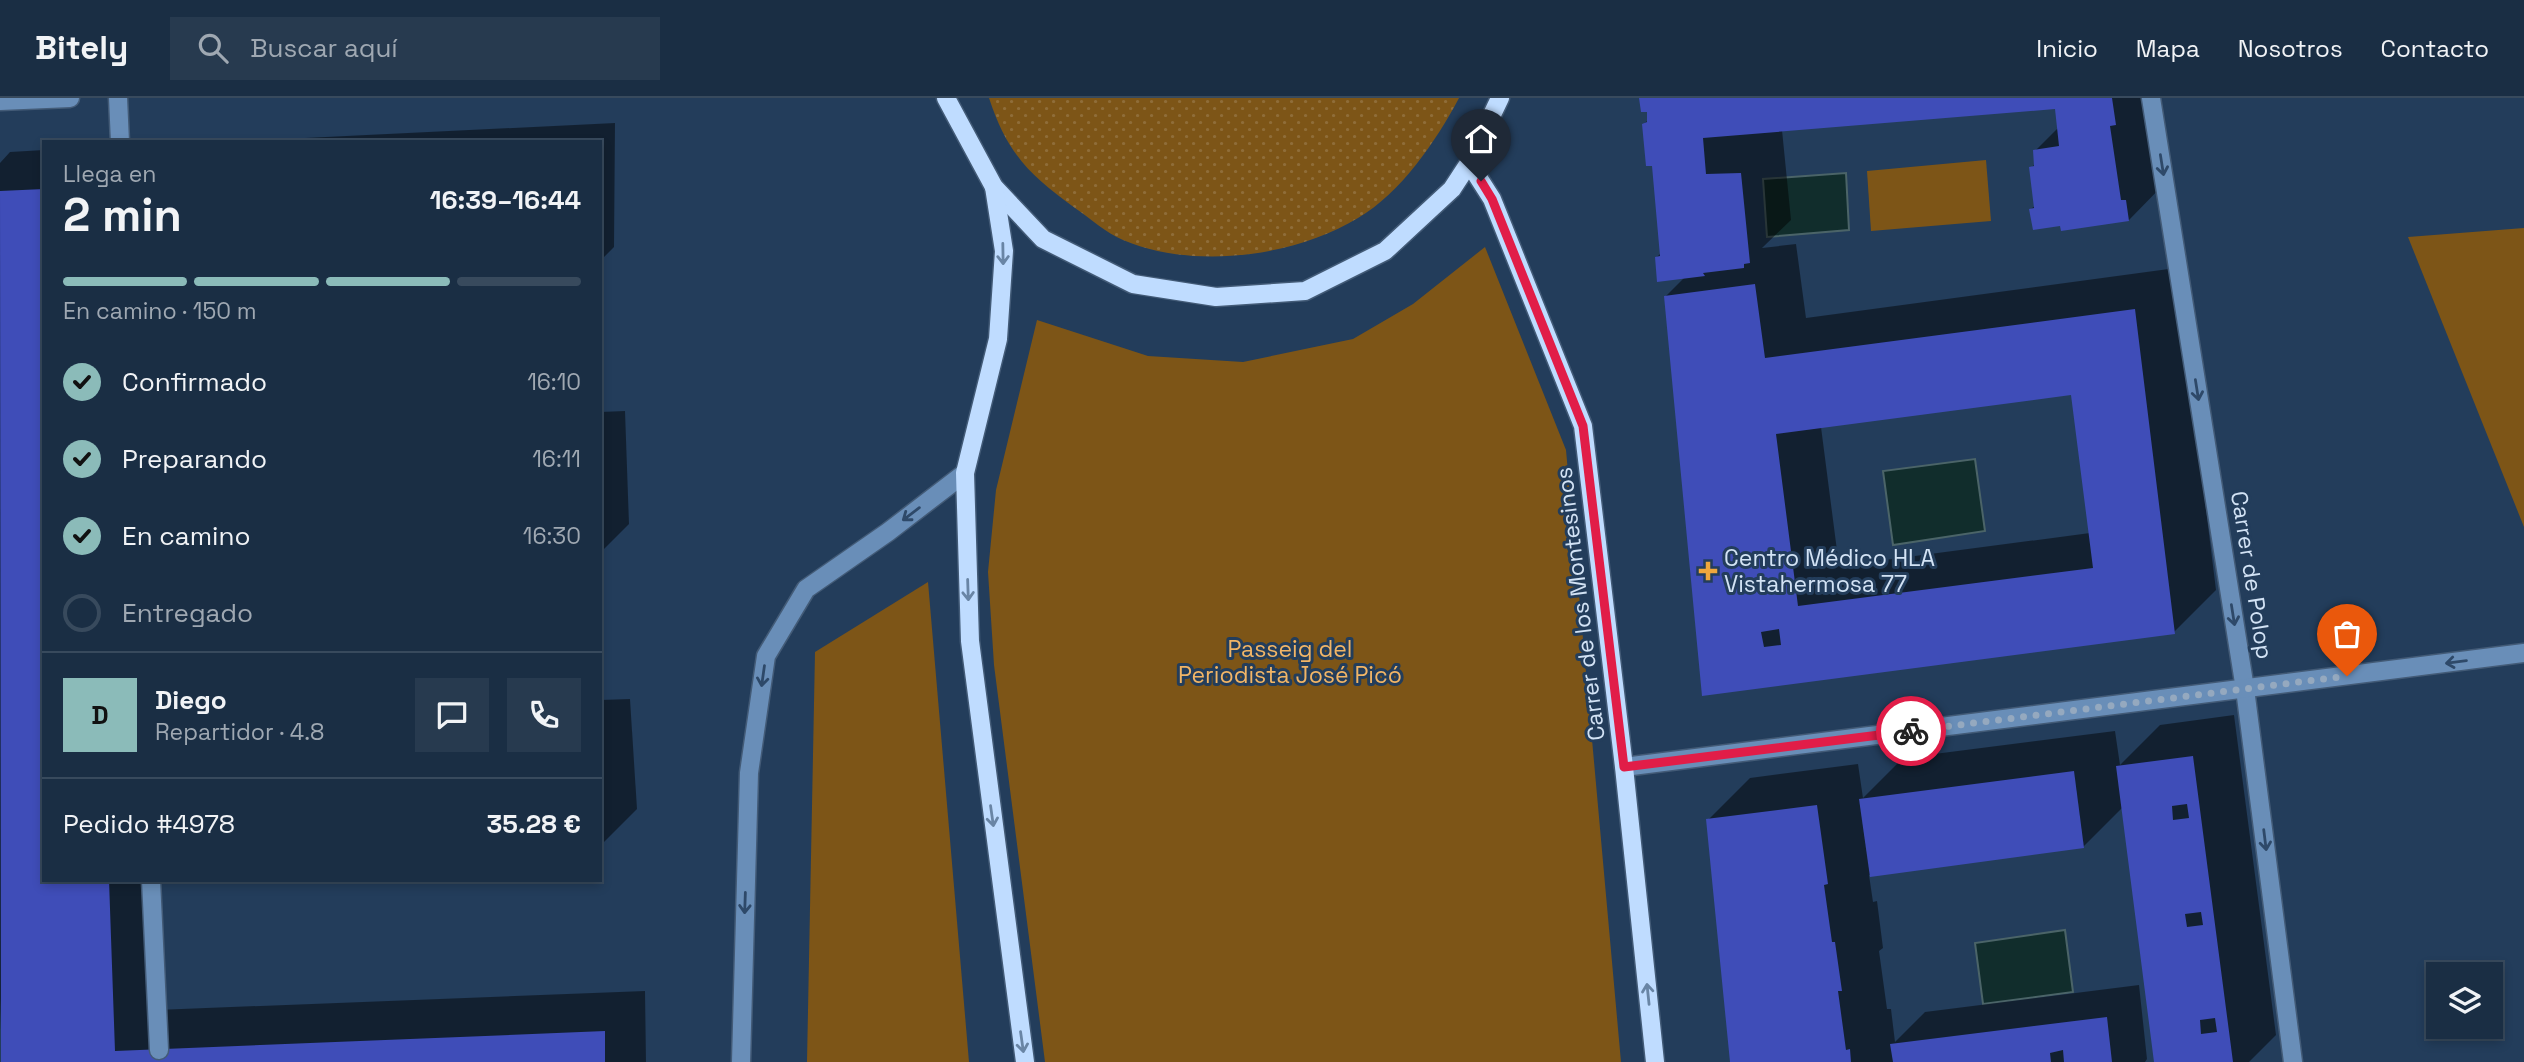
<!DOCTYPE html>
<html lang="es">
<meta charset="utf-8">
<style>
:root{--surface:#1a2e44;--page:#273a4f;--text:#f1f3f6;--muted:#9fa8b2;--line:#384a5d;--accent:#8bbbb9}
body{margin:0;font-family:"Space Grotesk",sans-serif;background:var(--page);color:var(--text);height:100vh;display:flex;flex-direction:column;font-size:26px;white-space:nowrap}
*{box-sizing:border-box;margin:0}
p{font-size:23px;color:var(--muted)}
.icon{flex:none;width:38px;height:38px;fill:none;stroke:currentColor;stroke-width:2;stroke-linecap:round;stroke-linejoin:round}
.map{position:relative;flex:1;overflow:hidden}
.side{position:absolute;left:42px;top:42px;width:560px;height:742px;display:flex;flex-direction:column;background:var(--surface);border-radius:0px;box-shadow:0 4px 10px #0003,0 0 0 2px var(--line)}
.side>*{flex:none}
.buttons{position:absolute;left:2426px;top:864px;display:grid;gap:14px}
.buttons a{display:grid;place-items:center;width:77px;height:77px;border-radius:0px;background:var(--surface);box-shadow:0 4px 10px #0003,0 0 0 2px var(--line);font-size:35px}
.pin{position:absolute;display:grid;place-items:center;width:60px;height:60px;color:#fff;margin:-72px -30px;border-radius:50% 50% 50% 0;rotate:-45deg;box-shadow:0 0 7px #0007}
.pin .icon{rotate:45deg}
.courier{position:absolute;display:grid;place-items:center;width:70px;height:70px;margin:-35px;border:5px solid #e11d48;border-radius:50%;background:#fff;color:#222;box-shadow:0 2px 9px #0007}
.head em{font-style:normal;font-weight:700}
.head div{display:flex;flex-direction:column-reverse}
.head{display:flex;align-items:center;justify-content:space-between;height:119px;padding:0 21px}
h1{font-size:46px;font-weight:700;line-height:52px}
.bar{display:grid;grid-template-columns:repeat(4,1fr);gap:10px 7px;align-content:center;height:84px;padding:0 21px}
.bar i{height:9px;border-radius:5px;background:var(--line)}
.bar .selected{background:var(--accent)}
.bar p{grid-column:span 4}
.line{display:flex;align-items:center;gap:18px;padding:0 21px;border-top:2px solid var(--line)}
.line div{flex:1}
.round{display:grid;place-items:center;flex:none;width:74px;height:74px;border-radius:0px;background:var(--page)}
ol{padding:0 21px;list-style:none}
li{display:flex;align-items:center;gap:21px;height:77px}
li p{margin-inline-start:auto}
li .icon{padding:7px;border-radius:50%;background:var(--accent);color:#111;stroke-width:4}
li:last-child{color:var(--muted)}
li i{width:38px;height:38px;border:4px solid var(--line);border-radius:50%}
header{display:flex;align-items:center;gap:42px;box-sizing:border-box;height:98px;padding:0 35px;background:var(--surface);border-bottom:2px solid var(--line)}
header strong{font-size:33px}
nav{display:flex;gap:38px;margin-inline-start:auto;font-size:24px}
.search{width:490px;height:63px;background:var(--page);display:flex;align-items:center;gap:18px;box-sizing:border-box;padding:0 24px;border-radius:0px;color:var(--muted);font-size:26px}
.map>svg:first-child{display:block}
.grass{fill:url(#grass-dots)}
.park{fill:#7d5517}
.water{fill:#112d2c;stroke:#4b6468;stroke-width:2}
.shadow{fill:#0007;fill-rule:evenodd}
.building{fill:#3f4db8;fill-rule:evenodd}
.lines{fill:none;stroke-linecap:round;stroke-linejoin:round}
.minor-casing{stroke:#435b77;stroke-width:21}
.major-casing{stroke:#435b77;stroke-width:21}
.minor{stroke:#698eb8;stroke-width:18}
.major{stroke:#bfdcff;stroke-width:18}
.oneway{stroke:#2e4969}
.oneway2{stroke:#6985a5}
.done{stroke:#95a9bf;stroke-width:7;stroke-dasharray:0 12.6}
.route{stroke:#e11d48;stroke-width:9}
.poi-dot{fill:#efa73d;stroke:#233d5b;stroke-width:2.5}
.labels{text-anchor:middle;stroke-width:6;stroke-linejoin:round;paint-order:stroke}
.poi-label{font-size:23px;fill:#d3e3f5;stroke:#233d5b;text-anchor:start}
.street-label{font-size:23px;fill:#d3e3f5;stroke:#233d5b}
.park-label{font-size:23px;fill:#f1b566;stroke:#233d5b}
</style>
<header>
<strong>Bitely</strong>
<div class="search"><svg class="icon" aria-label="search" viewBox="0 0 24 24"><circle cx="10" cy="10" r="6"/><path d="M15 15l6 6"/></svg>Buscar aquí</div>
<nav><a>Inicio</a><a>Mapa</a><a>Nosotros</a><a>Contacto</a></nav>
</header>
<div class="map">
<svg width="2524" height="964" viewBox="0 0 2524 964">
<defs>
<pattern id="grass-dots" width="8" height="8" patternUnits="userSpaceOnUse" patternTransform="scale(1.75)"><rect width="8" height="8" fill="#7d5517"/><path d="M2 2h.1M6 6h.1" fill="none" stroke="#8f6d39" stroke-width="1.8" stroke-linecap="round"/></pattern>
</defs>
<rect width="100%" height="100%" fill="#233d5b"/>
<path class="grass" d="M989,0H1459C1436,43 1401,95 1358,120C1293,159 1194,172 1123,142C1106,135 1090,120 1075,110C1029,77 1007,55 989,0Z"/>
<g class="park">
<path d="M1986,62L1991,123L1871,133L1867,73Z"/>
<path d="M2524,130V429L2408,139Z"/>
<path d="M1485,149L1566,352L1621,964H1045L994,567L988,474L996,392L1037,222L1148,258L1243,264L1353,241L1413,206Z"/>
<path d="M928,484L969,964H807L815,554Z"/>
</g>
<g class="water">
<path d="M1846,75L1849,132L1767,139L1763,81Z"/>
<path d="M1975,361L1985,433L1893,447L1883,373Z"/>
<path d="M2065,832L2073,894L1983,906L1975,845Z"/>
</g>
<g class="shadow">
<path d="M1641,0H2153L2170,80L2129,122L2061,127L2031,111L2036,107L2031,70L2036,65L2035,53L2059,29L2057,9L1782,32L1791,122L1762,150L1796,146L1806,220L2176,170L2216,492L2174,534L1704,596L1666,198L1685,179L1656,160L1662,154L1654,66L1644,26L1649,21V12ZM2072,295L2090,435L1839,468L1821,329Z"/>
<path d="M615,25L614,149L600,163V44H222Z"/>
<path d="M44,52V782H151L156,912L645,893L646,964H2L0,900V65L10,54Z"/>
<path d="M625,313L629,426L600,455V314Z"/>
<path d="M630,601L637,711L600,748V602Z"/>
<path d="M2234,617L2276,937L2249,964H2156L2123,709L2083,749L1869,777L1873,804L1877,803L1883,850L1879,853L1887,911H1891L1895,944L1925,914L2139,887L2147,961L2145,964H1732L1708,722L1750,680L1858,666L1863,700L1903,660L2115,633L2120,667L2160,627Z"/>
</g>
<g class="building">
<path d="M1639,0H2112L2116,27L2110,28L2121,102H2126L2129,123L2061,133L2060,128L2033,132L2029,111L2034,110L2029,69L2034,68L2033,52L2059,48L2055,11L1703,40L1706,76L1741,75L1750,165L1744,166V170L1703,175L1705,178L1657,184L1655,159L1660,158L1652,68H1646L1642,26L1647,24V14H1641Z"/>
<path d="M44,91V782H109L115,953L605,933V964H1L0,93Z"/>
<path d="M1755,186L1765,260L2135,211L2175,536L1702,598L1664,198ZM2071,297L2093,470L1798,508L1776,336ZM1779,531L1781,547L1764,549L1761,534Z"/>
<path d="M2193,658L2233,964H2154L2116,668ZM2187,706L2189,720L2173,722L2172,708ZM2201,814L2203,827L2187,829L2185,816ZM2215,920L2217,934L2201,936L2200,922Z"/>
<path d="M2074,673L2084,750L1870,779L1859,701Z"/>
<path d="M1817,707L1828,786L1824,787L1832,844H1835L1842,893H1838L1846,952L1850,951L1851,964H1730L1706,721Z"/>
<path d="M2107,919L2112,964H2064L2063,952L2050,955L2051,964H1893L1890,946Z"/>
</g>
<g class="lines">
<g class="minor-casing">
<g id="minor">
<path d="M118,0L120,44"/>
<path d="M2151,0L2245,591L2293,964"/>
<path d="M0,3L70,0"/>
<path d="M1624,669L2524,555"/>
<path d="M151,782L159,952"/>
<path d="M741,964L749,675L766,558L806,491L888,434L965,375"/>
</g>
</g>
<g class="major-casing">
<g id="major">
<path d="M946,0L994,89L1043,141L1133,186L1216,199L1305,193L1385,153L1452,91L1469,65L1500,0"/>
<path d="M1469,65L1492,101L1583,328L1624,669L1655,964"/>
<path d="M994,89L1004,153L998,241L965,375L970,543L1025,964"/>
</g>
</g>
<use href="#minor" class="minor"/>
<use href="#major" class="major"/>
</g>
<defs><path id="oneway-shaft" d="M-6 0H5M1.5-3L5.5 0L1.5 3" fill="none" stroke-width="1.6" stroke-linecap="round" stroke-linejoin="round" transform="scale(1.75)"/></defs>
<g class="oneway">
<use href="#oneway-shaft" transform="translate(2162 67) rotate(81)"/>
<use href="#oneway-shaft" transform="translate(2197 292) rotate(81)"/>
<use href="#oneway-shaft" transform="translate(911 416) rotate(143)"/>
<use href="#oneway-shaft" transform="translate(2233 517) rotate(81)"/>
<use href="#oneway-shaft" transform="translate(2456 564) rotate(173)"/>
<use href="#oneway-shaft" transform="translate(763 578) rotate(98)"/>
<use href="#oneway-shaft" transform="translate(2265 742) rotate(83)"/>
<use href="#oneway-shaft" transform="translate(745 805) rotate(92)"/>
</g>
<g class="oneway2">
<use href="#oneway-shaft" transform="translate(1003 156) rotate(89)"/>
<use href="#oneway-shaft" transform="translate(968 492) rotate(88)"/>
<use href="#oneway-shaft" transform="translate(992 718) rotate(82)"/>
<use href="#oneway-shaft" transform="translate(1648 896) rotate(-96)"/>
<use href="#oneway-shaft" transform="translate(1022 944) rotate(82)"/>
</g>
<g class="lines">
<path class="done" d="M1911,633L2347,578"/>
<path class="route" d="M1481,83L1492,101L1583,328L1624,669L1911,633"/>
</g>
<path class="poi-dot" d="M1704.5 462.5h7v7h7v7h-7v7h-7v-7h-7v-7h7z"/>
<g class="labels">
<g class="poi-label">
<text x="1724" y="468">Centro Médico HLA<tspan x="1724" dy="26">Vistahermosa 77</tspan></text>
</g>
<g class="street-label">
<text transform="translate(2252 477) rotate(81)" y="8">Carrer de Polop</text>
<text transform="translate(1580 506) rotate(-97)" y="8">Carrer de los Montesinos</text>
</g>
<g class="park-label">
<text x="1290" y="559">Passeig del<tspan x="1290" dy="26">Periodista José Picó</tspan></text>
</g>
</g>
</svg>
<div class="buttons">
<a><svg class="icon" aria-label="layers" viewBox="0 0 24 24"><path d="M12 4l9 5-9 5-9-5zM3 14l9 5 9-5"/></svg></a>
</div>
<div class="pin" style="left:2347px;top:578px;background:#ea580c"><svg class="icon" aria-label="bag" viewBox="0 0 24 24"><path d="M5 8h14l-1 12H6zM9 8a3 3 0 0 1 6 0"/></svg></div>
<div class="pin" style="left:1481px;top:83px;background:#1f2937"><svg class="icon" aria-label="home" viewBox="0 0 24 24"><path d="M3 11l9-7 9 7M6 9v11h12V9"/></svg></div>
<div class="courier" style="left:1911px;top:633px"><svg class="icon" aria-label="bike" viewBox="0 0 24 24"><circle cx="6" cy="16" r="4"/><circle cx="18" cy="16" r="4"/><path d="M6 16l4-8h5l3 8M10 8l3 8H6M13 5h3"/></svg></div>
<section class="side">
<div class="head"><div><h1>2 min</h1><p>Llega en</p></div><em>16:39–16:44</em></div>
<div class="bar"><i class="selected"></i><i class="selected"></i><i class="selected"></i><i></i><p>En camino · 150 m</p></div>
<ol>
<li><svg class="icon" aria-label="check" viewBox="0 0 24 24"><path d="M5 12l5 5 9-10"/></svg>Confirmado<p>16:10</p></li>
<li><svg class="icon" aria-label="check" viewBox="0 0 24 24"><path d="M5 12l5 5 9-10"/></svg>Preparando<p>16:11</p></li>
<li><svg class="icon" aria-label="check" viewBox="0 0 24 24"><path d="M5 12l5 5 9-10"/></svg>En camino<p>16:30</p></li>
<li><i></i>Entregado</li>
</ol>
<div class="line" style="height:126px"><b class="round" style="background:var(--accent);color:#111">D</b><div><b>Diego</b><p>Repartidor · 4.8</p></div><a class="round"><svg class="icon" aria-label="chat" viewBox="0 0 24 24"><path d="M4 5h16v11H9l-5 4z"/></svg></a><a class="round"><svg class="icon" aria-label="phone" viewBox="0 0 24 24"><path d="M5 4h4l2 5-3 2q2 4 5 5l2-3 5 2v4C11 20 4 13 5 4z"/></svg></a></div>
<div class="line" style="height:91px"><div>Pedido #4978</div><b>35.28 €</b></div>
</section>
</div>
